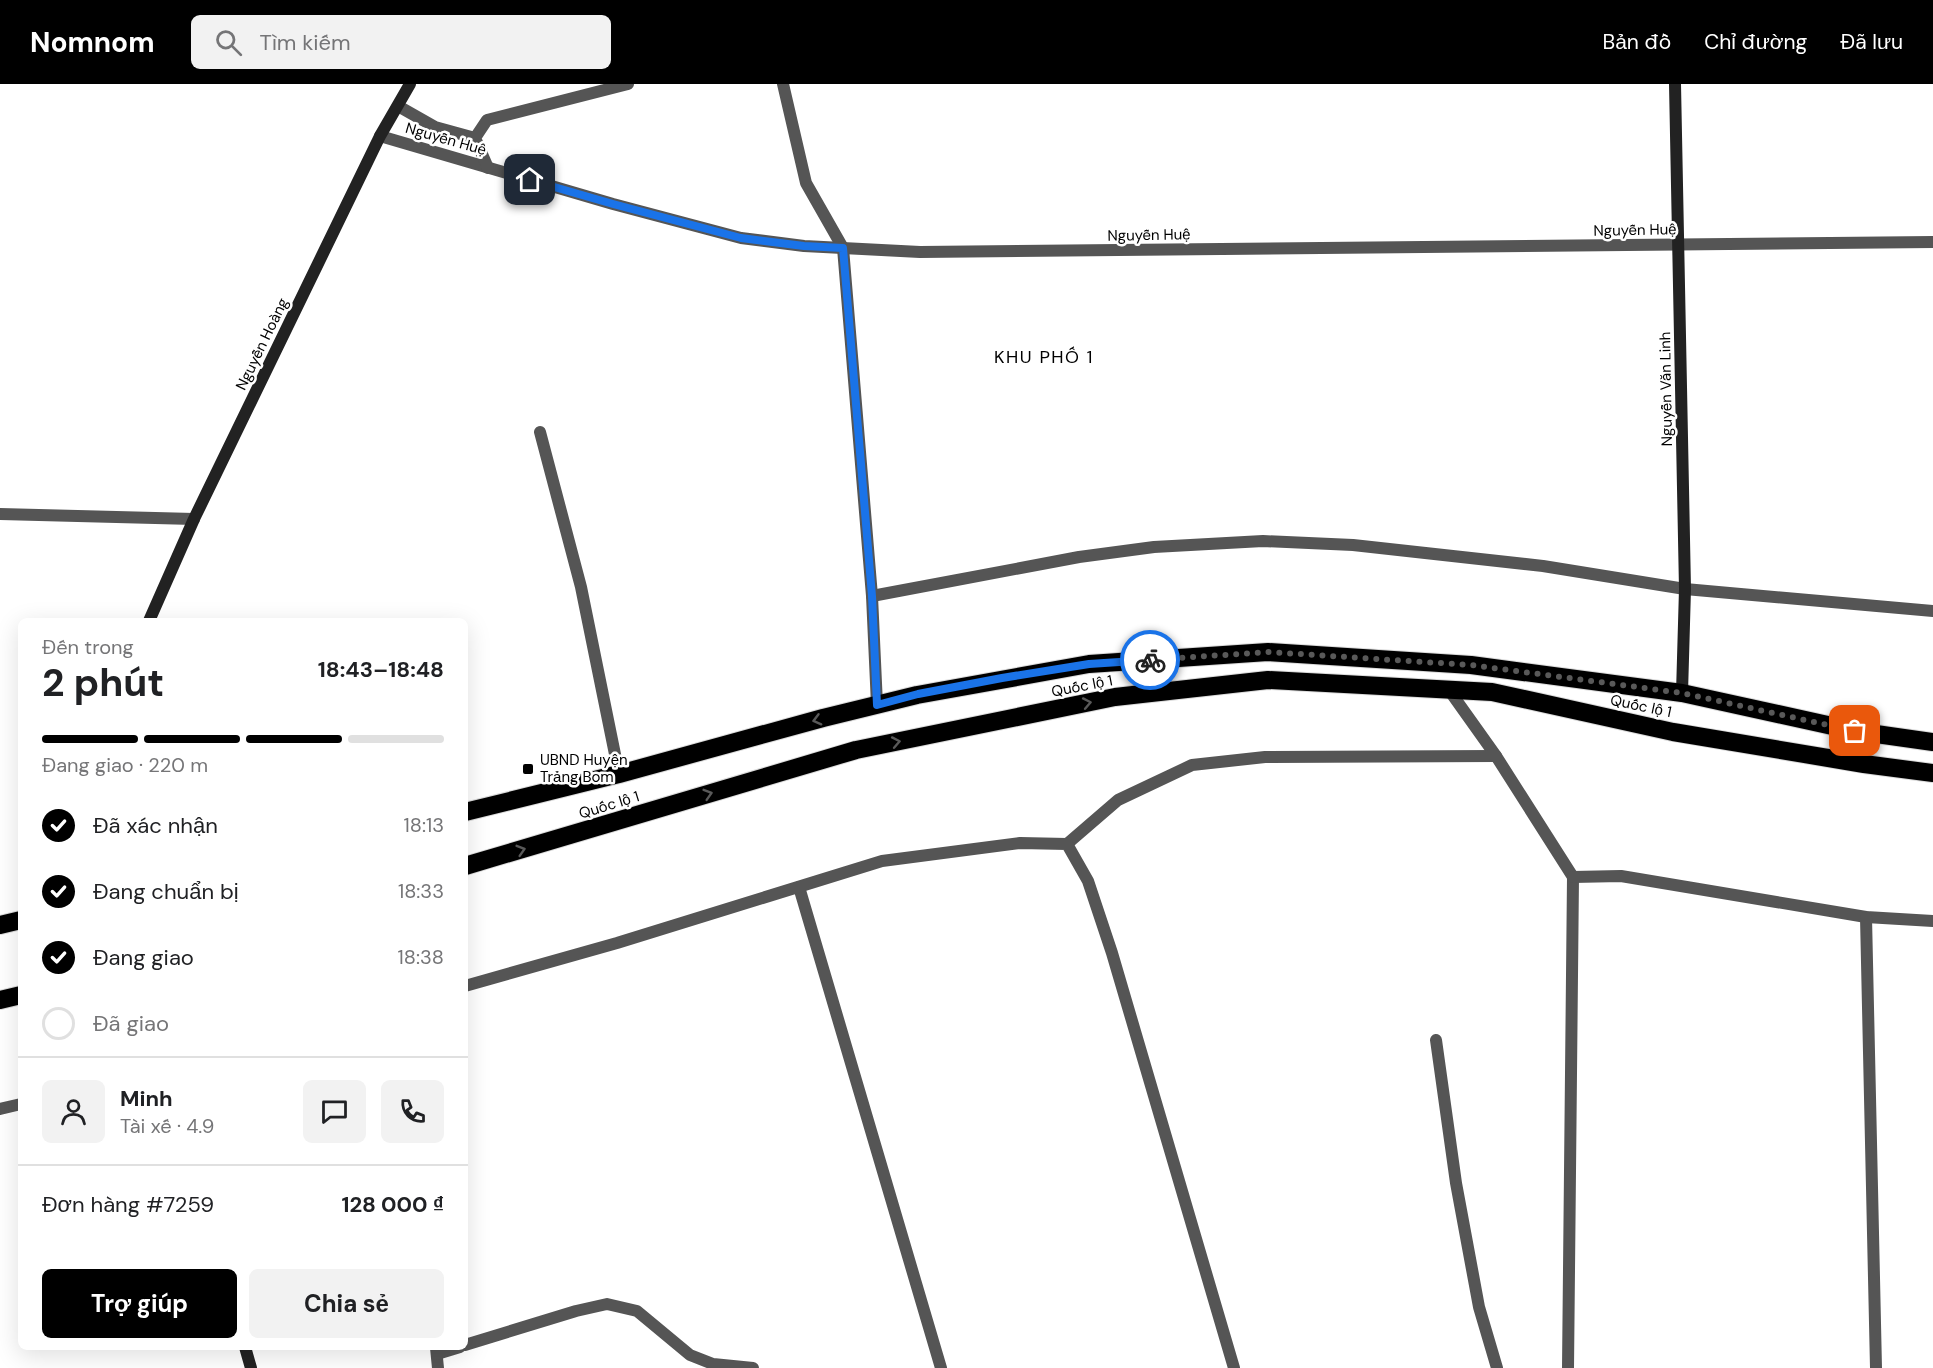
<!DOCTYPE html>
<html lang="vi">
<meta charset="utf-8">
<style>
:root{--surface:#fff;--page:#f2f2f2;--text:#202124;--muted:#757577;--line:#e0e0e0;--accent:#000}
body{margin:0;font-family:"DM Sans",sans-serif;background:var(--page);color:var(--text);height:100vh;display:flex;flex-direction:column;font-size:22px;white-space:nowrap}
*{box-sizing:border-box;margin:0}
p{font-size:20px;color:var(--muted)}
.icon{flex:none;width:33px;height:33px;fill:none;stroke:currentColor;stroke-width:2;stroke-linecap:round;stroke-linejoin:round}
.map{position:relative;flex:1;overflow:hidden}
.details{position:absolute;left:18px;top:534px;width:450px;height:732px;display:flex;flex-direction:column;background:var(--surface);border-radius:9px;box-shadow:0 6px 24px #0002}
.details>*{flex:none}
.pin{position:absolute;display:grid;place-items:center;width:51px;height:51px;color:#fff;margin:-26px;border-radius:12px;box-shadow:0 3px 9px #0006}
.courier{position:absolute;display:grid;place-items:center;width:60px;height:60px;margin:-30px;border:4px solid #1a73e8;border-radius:50%;background:#fff;color:#222;box-shadow:0 2px 8px #0007}
.head em{font-style:normal;font-weight:700}
.head div{display:flex;flex-direction:column-reverse}
.head{display:flex;align-items:center;justify-content:space-between;height:102px;padding:0 24px}
h1{font-size:39px;font-weight:700;line-height:45px}
.bar{display:grid;grid-template-columns:repeat(4,1fr);gap:9px 6px;align-content:center;height:72px;padding:0 24px}
.bar i{height:8px;border-radius:4px;background:var(--line)}
.bar .selected{background:var(--accent)}
.bar p{grid-column:span 4}
.line{display:flex;align-items:center;gap:15px;padding:0 24px;border-top:2px solid var(--line)}
.line div{flex:1}
.round{display:grid;place-items:center;flex:none;width:63px;height:63px;border-radius:9px;background:var(--page)}
ol{padding:0 24px;list-style:none}
li{display:flex;align-items:center;gap:18px;height:66px}
li p{margin-inline-start:auto}
li .icon{padding:6px;border-radius:50%;background:var(--accent);color:#fff;stroke-width:4}
li:last-child{color:var(--muted)}
li i{width:33px;height:33px;border:3px solid var(--line);border-radius:50%}
.action{display:flex;gap:12px;margin-top:auto;padding:12px 24px}
.action a{flex:1;height:69px;border-radius:9px;background:var(--accent);color:#fff;font-size:24px;font-weight:700;line-height:69px;text-align:center}
.action a+a{background:var(--page);color:var(--text)}
header{display:flex;align-items:center;gap:36px;box-sizing:border-box;height:84px;padding:0 30px;background:var(--accent);color:#fff}
header strong{font-size:28px}
nav{display:flex;gap:33px;margin-inline-start:auto;font-size:21px}
.search{width:420px;height:54px;background:var(--page);display:flex;align-items:center;gap:15px;box-sizing:border-box;padding:0 21px;border-radius:9px;color:var(--muted);font-size:22px}
.map>svg:first-child{display:block}
.lines{fill:none;stroke-linecap:round;stroke-linejoin:round}
.highway-casing{stroke:#dbdbdb;stroke-width:20}
.street{stroke:#555;stroke-width:12}
.secondary{stroke:#222;stroke-width:12}
.highway{stroke:#000;stroke-width:18}
.oneway{stroke:#595959}
.done{stroke:#595959;stroke-width:6;stroke-dasharray:0 10.8}
.route{stroke:#1a73e8;stroke-width:8}
.poi-dot{fill:#000;stroke:#fff;stroke-width:2}
.labels{text-anchor:middle;stroke-width:5;stroke-linejoin:round;paint-order:stroke}
.street-label{font-size:15px;fill:#000;stroke:#fff}
.poi-label{font-size:15px;fill:#000;stroke:#fff;text-anchor:start}
.quarter-label{font-size:18px;letter-spacing:1.5px;fill:#000;stroke:#fff}
</style>
<header>
<strong>Nomnom</strong>
<div class="search"><svg class="icon" aria-label="search" viewBox="0 0 24 24"><circle cx="10" cy="10" r="6"/><path d="M15 15l6 6"/></svg>Tìm kiếm</div>
<nav><a>Bản đồ</a><a>Chỉ đường</a><a>Đã lưu</a></nav>
</header>
<div class="map">
<svg width="1933" height="1284" viewBox="0 0 1933 1284">
<rect width="100%" height="100%" fill="#fff"/>
<g class="lines">
<g class="highway-casing">
<g id="highway">
<path d="M465,728L619,690L823,634L917,611L1089,580L1268,568L1471,581L1682,609L1855,647L1933,658"/>
<path d="M465,782L856,666L1115,613L1268,596L1492,608L1673,648L1864,680L1933,689"/>
<path d="M0,841L21,836"/>
<path d="M0,916L21,911"/>
</g>
</g>
<g class="street">
<path d="M783,0L806,99L843,164L872,512L877,621"/>
<path d="M398,22L435,43L475,54"/>
<path d="M380,52L613,120L741,154L804,162L920,168L1933,158"/>
<path d="M488,84L475,54L487,36L628,0"/>
<path d="M540,348L581,503L619,690"/>
<path d="M0,430L194,435"/>
<path d="M872,512L1079,473L1154,463L1263,457L1353,461L1543,482L1685,505L1933,527"/>
<path d="M1449,606L1496,672L1573,793L1568,1284"/>
<path d="M1067,760L1118,716L1192,681L1265,673L1496,672"/>
<path d="M1573,793L1621,792L1866,833L1933,837"/>
<path d="M799,803L941,1284"/>
<path d="M1866,833L1876,1284"/>
<path d="M465,902L617,859L882,777L1020,759L1067,760L1088,797L1112,869L1234,1284"/>
<path d="M1436,956L1456,1099L1479,1223L1497,1284"/>
<path d="M0,1025L21,1020"/>
<path d="M465,1261L576,1227L607,1220L637,1227L690,1271L713,1280L753,1284"/>
<path d="M436,1264L438,1284"/>
<path d="M437,1270L460,1263"/>
</g>
<g class="secondary">
<path d="M1675,0L1685,505L1682,609"/>
<path d="M149,537L194,435L380,52L410,0"/>
<path d="M245,1263L251,1284"/>
</g>
<use href="#highway" class="highway"/>
</g>
<defs><path id="oneway-chevron" d="M-2-3.5L2.5 0L-2 3.5" fill="none" stroke-width="1.6" stroke-linecap="round" stroke-linejoin="round" transform="scale(1.5)"/></defs>
<g class="oneway">
<use href="#oneway-chevron" transform="translate(1087 619) rotate(-11)"/>
<use href="#oneway-chevron" transform="translate(817 636) rotate(165)"/>
<use href="#oneway-chevron" transform="translate(896 658) rotate(-11)"/>
<use href="#oneway-chevron" transform="translate(708 710) rotate(-17)"/>
<use href="#oneway-chevron" transform="translate(521 766) rotate(-17)"/>
</g>
<g class="lines">
<path class="done" d="M1150,576L1268,568L1471,581L1682,609L1855,647"/>
<path class="route" d="M530,96L613,120L741,154L804,162L843,164L872,512L877,621L918,610L1002,594L1089,580L1150,576"/>
</g>
<rect class="poi-dot" x="522" y="679" width="12" height="12" rx="3"/>
<g class="labels">
<g class="street-label">
<text transform="translate(446 55) rotate(16)" y="5">Nguyễn Huệ</text>
<text transform="translate(1635 146) rotate(-1)" y="5">Nguyễn Huệ</text>
<text transform="translate(1149 151) rotate(-1)" y="5">Nguyễn Huệ</text>
<text transform="translate(262 260) rotate(-64)" y="5">Nguyễn Hoàng</text>
<text transform="translate(1666 305) rotate(-91)" y="5">Nguyễn Văn Linh</text>
<text transform="translate(1082 602) rotate(-11)" y="5">Quốc lộ 1</text>
<text transform="translate(1641 622) rotate(12)" y="5">Quốc lộ 1</text>
<text transform="translate(609 721) rotate(-17)" y="5">Quốc lộ 1</text>
</g>
<g class="poi-label">
<text x="540" y="681">UBND Huyện<tspan x="540" dy="17">Trảng Bom</tspan></text>
</g>
<g class="quarter-label">
<text x="1044" y="279">KHU PHỐ 1</text>
</g>
</g>
</svg>
<div class="pin" style="left:1855px;top:647px;background:#ea580c"><svg class="icon" aria-label="bag" viewBox="0 0 24 24"><path d="M5 8h14l-1 12H6zM9 8a3 3 0 0 1 6 0"/></svg></div>
<div class="pin" style="left:530px;top:96px;background:#1f2937"><svg class="icon" aria-label="home" viewBox="0 0 24 24"><path d="M3 11l9-7 9 7M6 9v11h12V9"/></svg></div>
<div class="courier" style="left:1150px;top:576px"><svg class="icon" aria-label="bike" viewBox="0 0 24 24"><circle cx="6" cy="16" r="4"/><circle cx="18" cy="16" r="4"/><path d="M6 16l4-8h5l3 8M10 8l3 8H6M13 5h3"/></svg></div>
<section class="details">
<div class="head"><div><h1>2 phút</h1><p>Đến trong</p></div><em>18:43–18:48</em></div>
<div class="bar"><i class="selected"></i><i class="selected"></i><i class="selected"></i><i></i><p>Đang giao · 220 m</p></div>
<ol>
<li><svg class="icon" aria-label="check" viewBox="0 0 24 24"><path d="M5 12l5 5 9-10"/></svg>Đã xác nhận<p>18:13</p></li>
<li><svg class="icon" aria-label="check" viewBox="0 0 24 24"><path d="M5 12l5 5 9-10"/></svg>Đang chuẩn bị<p>18:33</p></li>
<li><svg class="icon" aria-label="check" viewBox="0 0 24 24"><path d="M5 12l5 5 9-10"/></svg>Đang giao<p>18:38</p></li>
<li><i></i>Đã giao</li>
</ol>
<div class="line" style="height:108px"><a class="round"><svg class="icon" aria-label="person" viewBox="0 0 24 24"><circle cx="12" cy="8" r="4"/><path d="M4 21q1-7 8-7t8 7"/></svg></a><div><b>Minh</b><p>Tài xế · 4.9</p></div><a class="round"><svg class="icon" aria-label="chat" viewBox="0 0 24 24"><path d="M4 5h16v11H9l-5 4z"/></svg></a><a class="round"><svg class="icon" aria-label="phone" viewBox="0 0 24 24"><path d="M5 4h4l2 5-3 2q2 4 5 5l2-3 5 2v4C11 20 4 13 5 4z"/></svg></a></div>
<div class="line" style="height:78px"><div>Đơn hàng #7259</div><b>128 000 ₫</b></div>
<div class="action"><a>Trợ giúp</a><a>Chia sẻ</a></div>
</section>
</div>
